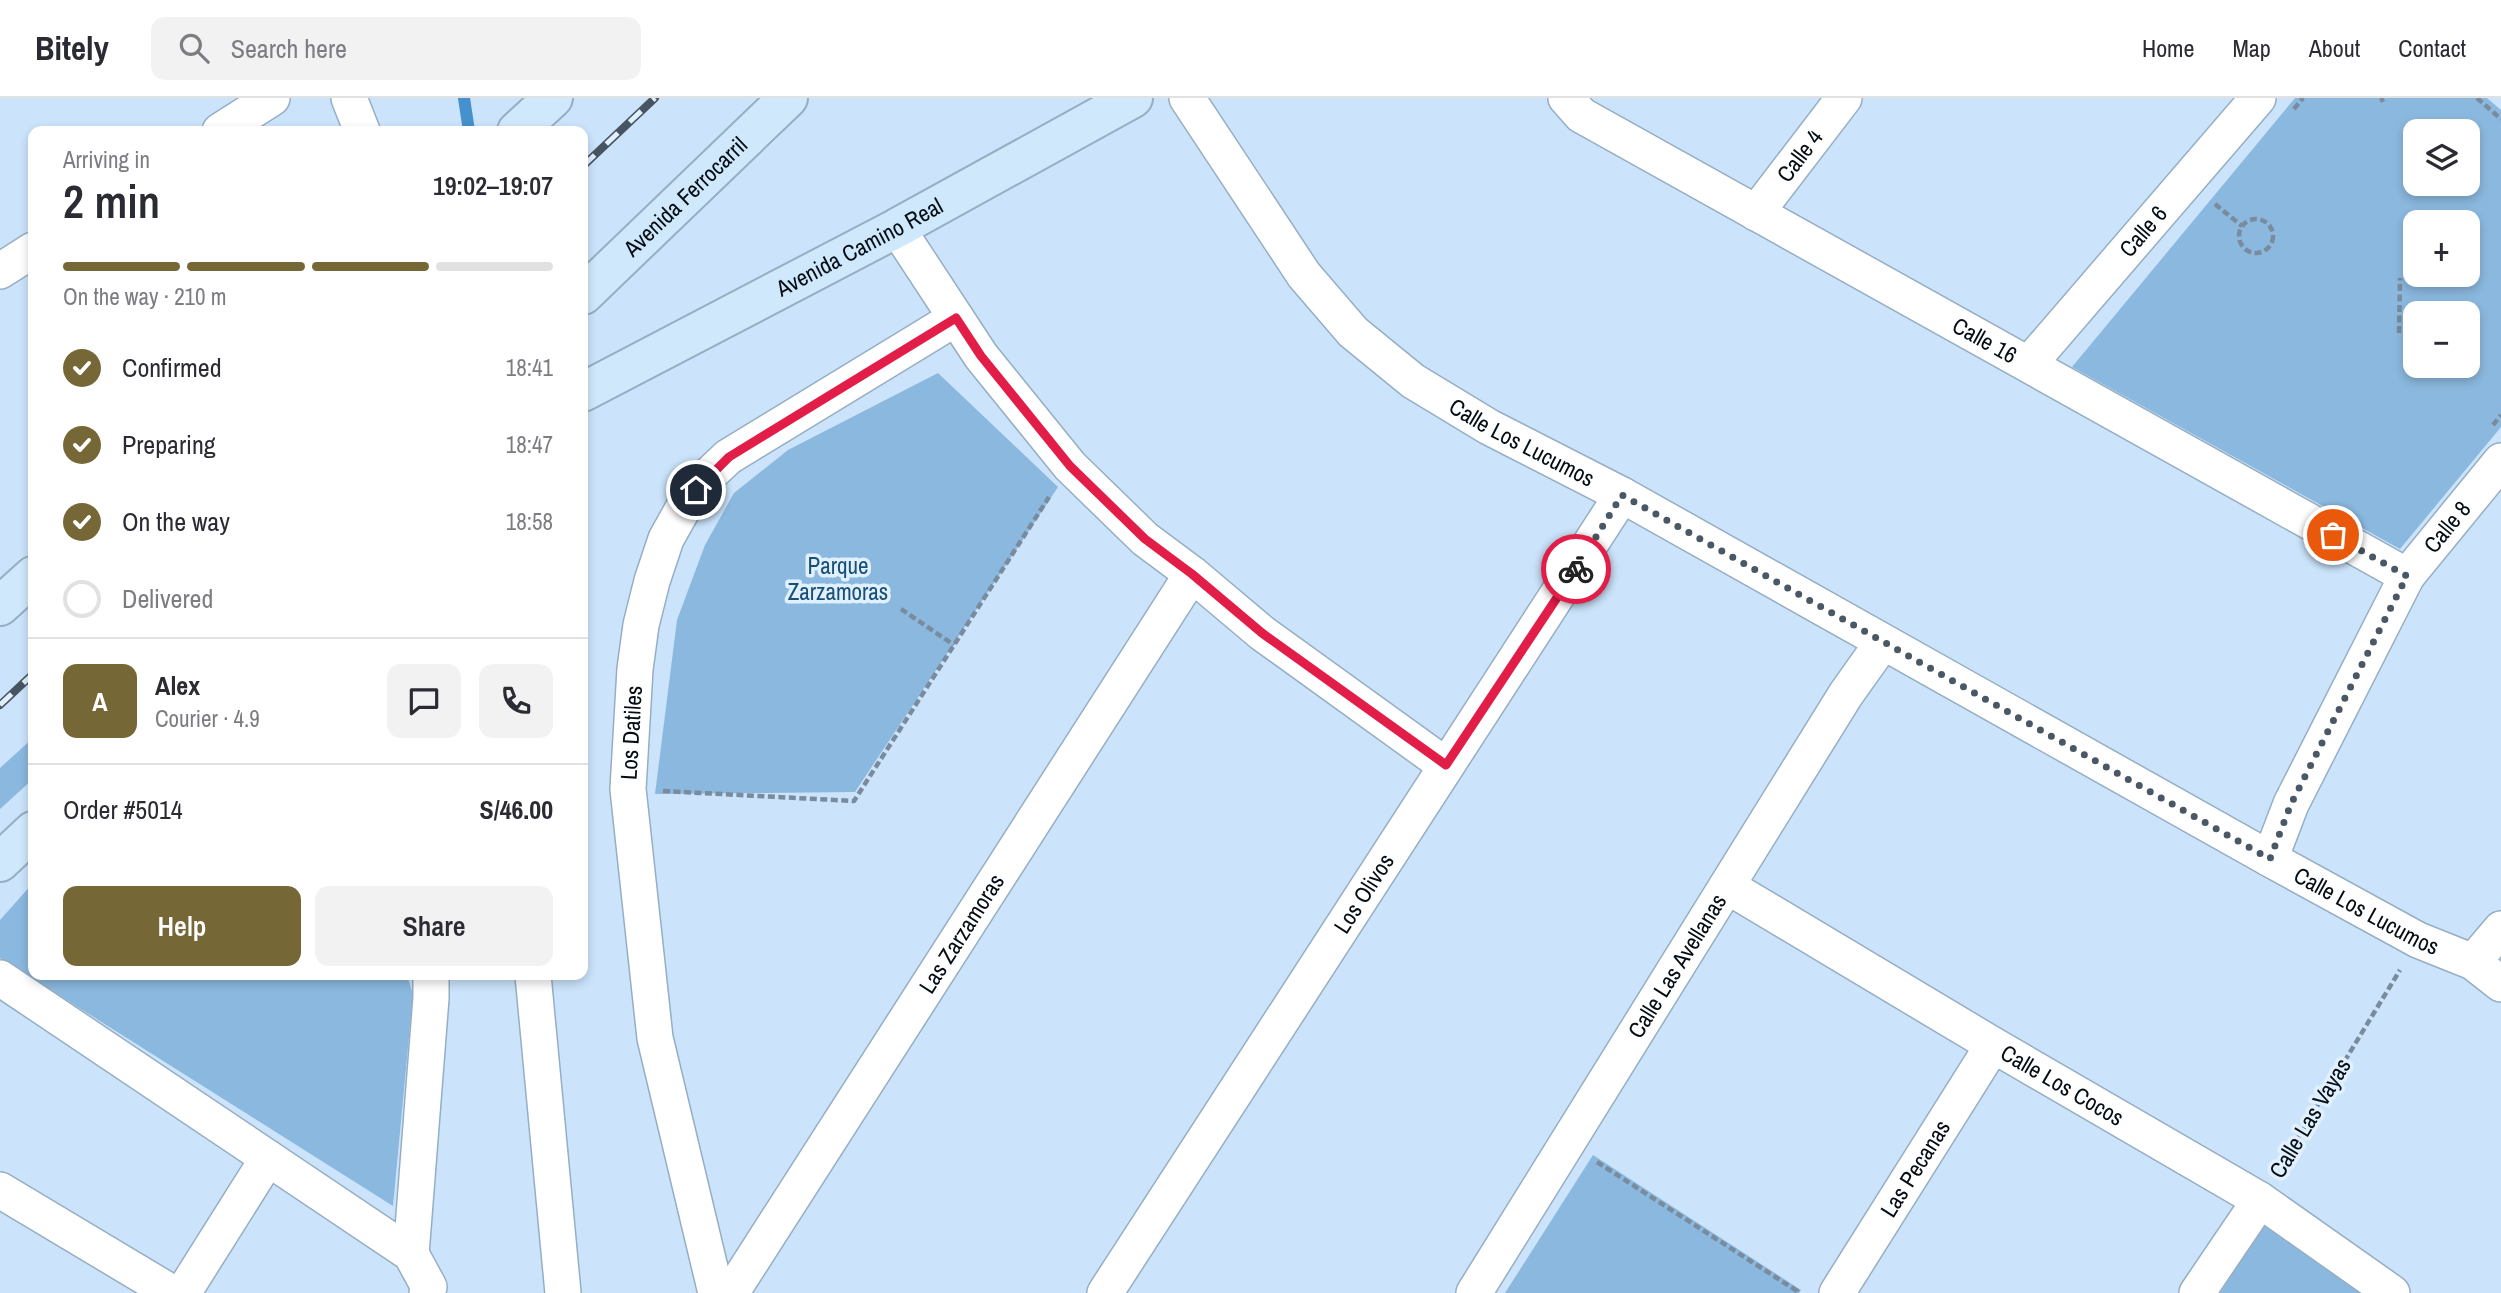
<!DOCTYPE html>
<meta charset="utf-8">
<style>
:root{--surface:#fff;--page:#f2f2f3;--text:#2b2b33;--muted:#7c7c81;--line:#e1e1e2;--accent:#766836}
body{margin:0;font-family:"Archivo Narrow",sans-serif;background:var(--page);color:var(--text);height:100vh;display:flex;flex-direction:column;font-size:26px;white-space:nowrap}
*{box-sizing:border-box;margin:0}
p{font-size:23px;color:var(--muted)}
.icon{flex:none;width:38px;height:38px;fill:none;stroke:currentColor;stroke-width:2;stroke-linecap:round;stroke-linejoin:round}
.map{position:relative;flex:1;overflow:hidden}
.panel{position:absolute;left:28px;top:28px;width:560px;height:854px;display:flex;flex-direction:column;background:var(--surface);border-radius:14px;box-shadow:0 4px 10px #0003}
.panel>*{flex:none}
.controls{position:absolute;left:2403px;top:21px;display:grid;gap:14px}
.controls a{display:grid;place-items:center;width:77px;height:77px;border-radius:14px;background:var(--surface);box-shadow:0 4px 10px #0003;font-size:35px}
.pin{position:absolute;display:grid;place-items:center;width:60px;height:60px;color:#fff;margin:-30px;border:4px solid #fff;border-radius:50%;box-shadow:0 2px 7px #0007}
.courier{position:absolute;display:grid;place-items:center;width:70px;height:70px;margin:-35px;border:5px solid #e11d48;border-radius:50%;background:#fff;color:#222;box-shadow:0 2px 9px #0007}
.head em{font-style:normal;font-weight:600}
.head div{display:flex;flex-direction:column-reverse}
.head{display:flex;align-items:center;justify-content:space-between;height:119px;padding:0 35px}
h1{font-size:46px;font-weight:600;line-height:52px}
.bar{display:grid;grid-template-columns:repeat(4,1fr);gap:10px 7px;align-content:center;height:84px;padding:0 35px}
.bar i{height:9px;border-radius:5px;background:var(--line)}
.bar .selected{background:var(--accent)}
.bar p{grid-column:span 4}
.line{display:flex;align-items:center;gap:18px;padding:0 35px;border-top:2px solid var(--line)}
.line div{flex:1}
.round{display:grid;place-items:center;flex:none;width:74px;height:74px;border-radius:14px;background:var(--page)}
ol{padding:0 35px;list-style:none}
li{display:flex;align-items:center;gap:21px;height:77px}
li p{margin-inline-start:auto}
li .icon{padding:7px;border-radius:50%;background:var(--accent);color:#fff;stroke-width:4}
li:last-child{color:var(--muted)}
li i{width:38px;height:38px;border:4px solid var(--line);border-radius:50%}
.cta{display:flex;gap:14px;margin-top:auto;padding:14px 35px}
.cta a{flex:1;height:80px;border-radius:14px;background:var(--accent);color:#fff;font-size:28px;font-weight:600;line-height:80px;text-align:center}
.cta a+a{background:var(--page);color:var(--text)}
header{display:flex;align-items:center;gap:42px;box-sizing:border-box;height:98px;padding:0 35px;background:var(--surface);border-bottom:2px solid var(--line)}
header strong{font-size:33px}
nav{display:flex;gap:38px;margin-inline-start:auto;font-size:24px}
.search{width:490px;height:63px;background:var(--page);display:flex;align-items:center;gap:18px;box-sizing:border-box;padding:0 24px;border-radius:14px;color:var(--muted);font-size:26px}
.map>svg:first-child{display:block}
.green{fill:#8bb8de;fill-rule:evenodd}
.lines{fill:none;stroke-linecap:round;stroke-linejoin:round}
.stream{stroke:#4591cd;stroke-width:12}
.street-casing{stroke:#96aec3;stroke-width:38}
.secondary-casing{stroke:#96aec3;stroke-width:42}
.path{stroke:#798b9c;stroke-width:4.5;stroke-dasharray:7 3.5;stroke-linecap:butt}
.street{stroke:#fff;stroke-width:35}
.secondary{stroke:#d0e8fb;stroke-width:38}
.rail-casing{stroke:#475461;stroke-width:8}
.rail{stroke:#e1f0fe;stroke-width:5;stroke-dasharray:16;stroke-linecap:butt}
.done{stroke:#4a5865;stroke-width:7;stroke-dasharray:0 12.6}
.route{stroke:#e11d48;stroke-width:9}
.labels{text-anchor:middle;stroke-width:7;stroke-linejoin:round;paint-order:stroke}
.street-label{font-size:23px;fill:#050d14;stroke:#e1f0fe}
.park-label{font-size:23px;fill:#174f77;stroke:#e1f0fe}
</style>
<header>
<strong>Bitely</strong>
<div class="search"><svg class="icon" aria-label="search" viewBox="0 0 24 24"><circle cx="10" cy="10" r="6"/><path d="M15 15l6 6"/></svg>Search here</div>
<nav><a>Home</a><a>Map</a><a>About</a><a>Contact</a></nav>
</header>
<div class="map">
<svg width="2501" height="1195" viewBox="0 0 2501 1195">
<rect width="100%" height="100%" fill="#cbe4fb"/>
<g class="green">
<path d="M2295,0H2487L2501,12V329L2400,451L2072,269ZM2415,33H2468V86H2415ZM2415,124H2468V177H2415ZM2415,215H2468V268H2415Z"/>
<path d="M938,275L1058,389L855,694L655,696L677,522L705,447L734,395L788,352Z"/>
<path d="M33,640V681L0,711V670Z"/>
<path d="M33,785V877H407L413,896L393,1108L0,860V822Z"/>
<path d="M1593,1057L1801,1192L1799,1195H1505Z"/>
<path d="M2263,1127L2370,1195H2220Z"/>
</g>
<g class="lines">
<path class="stream" d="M464,0L469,33"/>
<g class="street-casing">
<g id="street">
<path d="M349,0L362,33"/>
<path id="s1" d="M1187,0L1304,177L1353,234L1413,283L1489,329L1622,397L2270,761L2418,842L2473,864L2501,886"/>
<path id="s2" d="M1566,0L1581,17L2407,478"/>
<path d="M220,33L272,0"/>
<path id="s3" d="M1756,115L1844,0"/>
<path d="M897,130L981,258L1070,368L1145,441L1192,476L1262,535L1445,667"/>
<path d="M0,173L33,152"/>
<path id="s4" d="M2029,266L2258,0"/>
<path id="s5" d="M2270,761L2291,706L2407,478L2501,363"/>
<path id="s6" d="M1727,788L1993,947L2260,1102L2392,1195"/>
<path d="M2473,864L2501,831"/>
<path d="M533,877L563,1195"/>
<path d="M0,880L411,1156L431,900V877"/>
<path d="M0,1092L172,1195"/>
<path d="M411,1156L429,1189L427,1195"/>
<path d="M183,1195L268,1060"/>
<path id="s7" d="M716,1195L655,940L628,691L635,571L641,527L652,483L666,441L685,407L709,377L728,359L956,220"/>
<path id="s8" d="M731,1195L1192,476"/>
<path id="s9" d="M1105,1195L1622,397"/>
<path id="s10" d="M1474,1195L1846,596L1883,544"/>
<path id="s11" d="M1837,1195L1993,947"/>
<path d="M2197,1195L2260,1102"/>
</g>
</g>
<g class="secondary-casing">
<g id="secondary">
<path d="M517,33L553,0"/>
<path id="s12" d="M583,197L788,0"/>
<path id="s13" d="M583,294L897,130L1133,0"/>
<path d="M0,508L33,478"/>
<path d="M0,764L33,733"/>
</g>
</g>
<g class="path">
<path d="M2381,0L2383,4"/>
<path d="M2477,0L2501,21"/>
<path d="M2294,11L2303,0"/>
<path d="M2215,106L2242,128"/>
<circle cx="2256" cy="138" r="17"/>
<path d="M2399,235L2400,180"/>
<path d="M2493,327L2501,317"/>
<path d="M901,511L954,547"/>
<path d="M663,693L854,703L1049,399"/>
<path d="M1597,1064L1797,1193L1796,1195"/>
<path d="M2279,1071L2400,872"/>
</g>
<use href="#street" class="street"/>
<use href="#secondary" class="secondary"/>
<g class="rail-casing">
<g id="rail">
<path d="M583,68L655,0"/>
<path d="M0,607L33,576"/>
</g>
</g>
<use href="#rail" class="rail"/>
</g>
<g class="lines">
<path class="done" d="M1576,471L1622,397L2270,761L2291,706L2407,478L2333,437"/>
<path class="route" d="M696,392L729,359L956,220L981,258L1070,368L1145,441L1192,476L1262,535L1446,667L1576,471"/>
</g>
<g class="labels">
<g class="street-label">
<text dy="8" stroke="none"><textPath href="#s3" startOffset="72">Calle 4</textPath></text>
<text dy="8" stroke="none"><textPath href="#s12" startOffset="142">Avenida Ferrocarril</textPath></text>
<text dy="8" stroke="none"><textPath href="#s4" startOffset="175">Calle 6</textPath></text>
<text dy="8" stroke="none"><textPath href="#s13" startOffset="312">Avenida Camino Real</textPath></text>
<text dy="8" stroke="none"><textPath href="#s2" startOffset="485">Calle 16</textPath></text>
<text dy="8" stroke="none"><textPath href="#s1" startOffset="490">Calle Los Lucumos</textPath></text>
<text dy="8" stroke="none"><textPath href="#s5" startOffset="378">Calle 8</textPath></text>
<text dy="8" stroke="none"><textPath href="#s7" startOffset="569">Los Datiles</textPath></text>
<text dy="8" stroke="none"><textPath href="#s9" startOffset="476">Los Olivos</textPath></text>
<text dy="8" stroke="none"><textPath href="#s1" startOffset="1456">Calle Los Lucumos</textPath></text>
<text dy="8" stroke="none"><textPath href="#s8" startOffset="427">Las Zarzamoras</textPath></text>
<text dy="8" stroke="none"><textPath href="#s10" startOffset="385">Calle Las Avellanas</textPath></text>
<text dy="8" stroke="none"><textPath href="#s6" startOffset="390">Calle Los Cocos</textPath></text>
<text transform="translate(2310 1020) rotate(-59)" y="8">Calle Las Vayas</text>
<text dy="8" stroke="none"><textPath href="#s11" startOffset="147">Las Pecanas</textPath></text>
</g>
<g class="park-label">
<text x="838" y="476">Parque<tspan x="838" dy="26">Zarzamoras</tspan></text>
</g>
</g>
</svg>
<div class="controls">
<a><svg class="icon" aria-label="layers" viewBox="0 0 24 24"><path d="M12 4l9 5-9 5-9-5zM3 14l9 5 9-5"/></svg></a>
<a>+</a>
<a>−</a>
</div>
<div class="pin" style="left:2333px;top:437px;background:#ea580c"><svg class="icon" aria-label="bag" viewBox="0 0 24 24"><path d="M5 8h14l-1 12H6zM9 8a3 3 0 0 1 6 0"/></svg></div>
<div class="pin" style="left:696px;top:392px;background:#1f2937"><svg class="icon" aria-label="home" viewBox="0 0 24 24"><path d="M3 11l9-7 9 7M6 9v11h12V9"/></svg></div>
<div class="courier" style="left:1576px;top:471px"><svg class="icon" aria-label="bike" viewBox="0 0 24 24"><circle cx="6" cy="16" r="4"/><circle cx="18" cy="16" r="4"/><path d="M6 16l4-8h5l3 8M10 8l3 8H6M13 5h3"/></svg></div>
<section class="panel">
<div class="head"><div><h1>2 min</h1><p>Arriving in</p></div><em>19:02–19:07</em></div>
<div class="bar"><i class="selected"></i><i class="selected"></i><i class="selected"></i><i></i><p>On the way · 210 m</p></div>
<ol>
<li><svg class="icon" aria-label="check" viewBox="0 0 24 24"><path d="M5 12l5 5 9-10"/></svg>Confirmed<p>18:41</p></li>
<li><svg class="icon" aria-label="check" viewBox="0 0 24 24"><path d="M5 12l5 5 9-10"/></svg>Preparing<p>18:47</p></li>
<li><svg class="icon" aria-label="check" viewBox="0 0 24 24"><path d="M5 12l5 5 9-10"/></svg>On the way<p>18:58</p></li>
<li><i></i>Delivered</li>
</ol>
<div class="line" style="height:126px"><b class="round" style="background:var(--accent);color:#fff">A</b><div><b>Alex</b><p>Courier · 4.9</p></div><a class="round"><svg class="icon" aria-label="chat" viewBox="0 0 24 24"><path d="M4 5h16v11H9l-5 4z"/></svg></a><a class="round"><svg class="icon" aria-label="phone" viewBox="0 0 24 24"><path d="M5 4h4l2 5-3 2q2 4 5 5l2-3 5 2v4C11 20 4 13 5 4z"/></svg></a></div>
<div class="line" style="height:91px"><div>Order #5014</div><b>S/46.00</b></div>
<div class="cta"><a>Help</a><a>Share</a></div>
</section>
</div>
